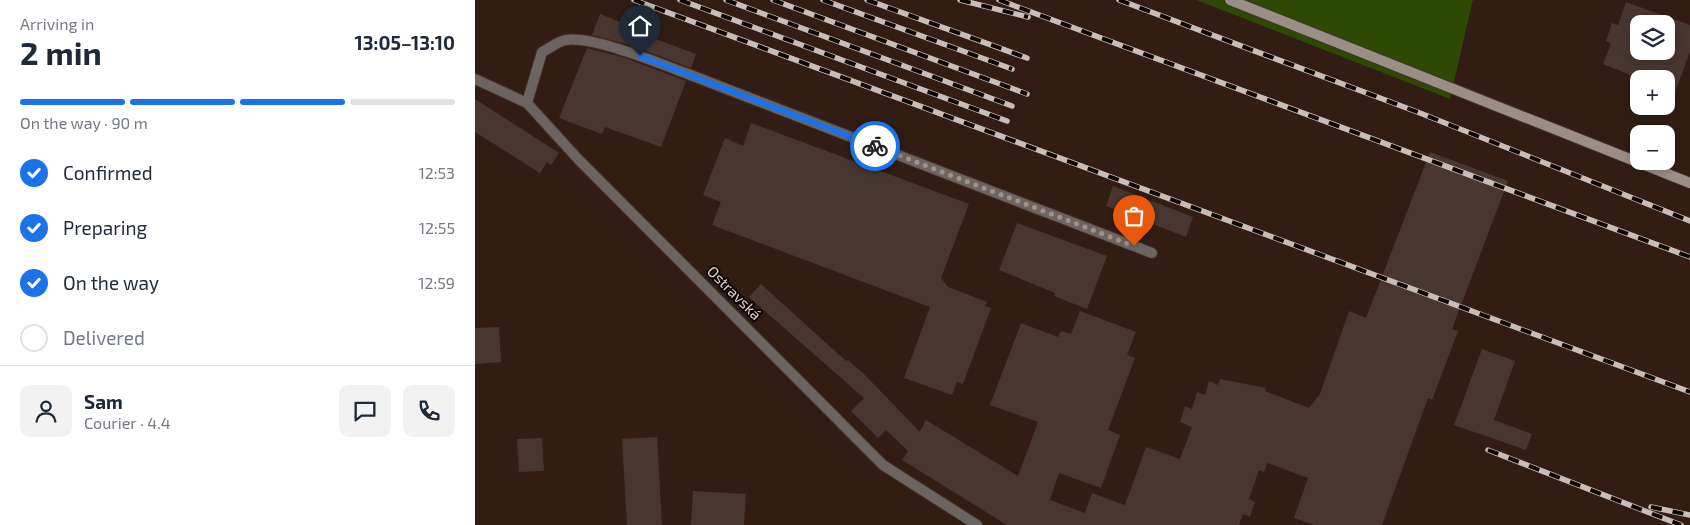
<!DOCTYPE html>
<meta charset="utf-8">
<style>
:root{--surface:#fff;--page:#f2f2f3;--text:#1f2937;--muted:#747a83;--line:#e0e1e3;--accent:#1a73e8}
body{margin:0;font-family:"Exo 2",sans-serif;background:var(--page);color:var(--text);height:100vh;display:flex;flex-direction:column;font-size:19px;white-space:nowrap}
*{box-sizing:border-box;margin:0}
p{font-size:16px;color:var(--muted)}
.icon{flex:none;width:28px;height:28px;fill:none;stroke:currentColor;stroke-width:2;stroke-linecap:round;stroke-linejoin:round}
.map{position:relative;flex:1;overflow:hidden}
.drawer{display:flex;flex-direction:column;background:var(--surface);width:475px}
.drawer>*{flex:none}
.fabs{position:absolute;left:1155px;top:15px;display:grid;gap:10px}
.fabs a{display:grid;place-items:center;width:45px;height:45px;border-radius:10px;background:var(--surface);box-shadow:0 2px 8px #0003;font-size:25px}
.pin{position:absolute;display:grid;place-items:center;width:42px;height:42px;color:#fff;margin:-51px -21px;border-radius:50% 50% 50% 0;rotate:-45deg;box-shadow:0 0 5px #0007}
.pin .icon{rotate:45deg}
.courier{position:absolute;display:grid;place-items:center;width:50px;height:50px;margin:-25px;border:4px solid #1a73e8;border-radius:50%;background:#fff;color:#222;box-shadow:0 1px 6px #0007}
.head em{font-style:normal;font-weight:700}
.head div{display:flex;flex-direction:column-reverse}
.head{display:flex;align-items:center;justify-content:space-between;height:85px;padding:0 20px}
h1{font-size:32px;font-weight:700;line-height:38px}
.bar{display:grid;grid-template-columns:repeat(4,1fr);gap:8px 5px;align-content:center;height:60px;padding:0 20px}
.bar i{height:6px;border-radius:4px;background:var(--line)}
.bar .current{background:var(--accent)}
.bar p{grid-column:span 4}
.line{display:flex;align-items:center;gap:12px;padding:0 20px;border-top:1px solid var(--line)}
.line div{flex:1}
.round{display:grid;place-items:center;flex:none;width:52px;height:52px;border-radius:10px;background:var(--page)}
ol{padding:0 20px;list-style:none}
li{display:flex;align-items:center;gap:15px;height:55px}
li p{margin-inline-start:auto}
li .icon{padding:5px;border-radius:50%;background:var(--accent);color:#fff;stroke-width:4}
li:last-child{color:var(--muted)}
li i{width:28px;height:28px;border:2px solid var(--line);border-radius:50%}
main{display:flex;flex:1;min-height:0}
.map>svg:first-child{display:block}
.built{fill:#321d14;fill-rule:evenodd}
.forest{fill:#2d4904}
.building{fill:#483730;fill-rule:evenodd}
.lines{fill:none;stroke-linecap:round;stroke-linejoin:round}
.lane-casing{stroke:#40322c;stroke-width:12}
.street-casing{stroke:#40322c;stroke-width:12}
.secondary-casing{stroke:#40322c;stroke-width:12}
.lane{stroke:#6c6460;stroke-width:10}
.street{stroke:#6c6460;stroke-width:10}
.secondary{stroke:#9a8e86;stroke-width:10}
.rail-casing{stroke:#c9bdb9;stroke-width:5.5}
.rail{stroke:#0b0503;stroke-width:4;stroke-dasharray:11;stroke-linecap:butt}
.done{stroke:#9e928d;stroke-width:5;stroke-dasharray:0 9}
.route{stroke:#1a73e8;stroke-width:6}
.labels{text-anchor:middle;stroke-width:4;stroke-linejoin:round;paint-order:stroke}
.street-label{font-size:15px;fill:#dfd4d0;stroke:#0b0503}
</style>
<main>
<section class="drawer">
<div class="head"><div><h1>2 min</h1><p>Arriving in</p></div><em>13:05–13:10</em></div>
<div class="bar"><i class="current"></i><i class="current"></i><i class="current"></i><i></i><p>On the way · 90 m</p></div>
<ol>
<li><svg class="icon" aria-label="check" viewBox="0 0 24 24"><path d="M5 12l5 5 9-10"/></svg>Confirmed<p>12:53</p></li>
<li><svg class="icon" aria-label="check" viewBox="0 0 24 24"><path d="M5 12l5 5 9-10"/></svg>Preparing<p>12:55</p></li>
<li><svg class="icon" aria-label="check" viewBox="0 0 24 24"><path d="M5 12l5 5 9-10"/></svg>On the way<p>12:59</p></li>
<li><i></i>Delivered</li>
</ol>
<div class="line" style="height:90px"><a class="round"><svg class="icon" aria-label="person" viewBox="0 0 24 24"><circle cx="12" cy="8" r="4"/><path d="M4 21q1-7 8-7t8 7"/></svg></a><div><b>Sam</b><p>Courier · 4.4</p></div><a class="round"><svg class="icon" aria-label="chat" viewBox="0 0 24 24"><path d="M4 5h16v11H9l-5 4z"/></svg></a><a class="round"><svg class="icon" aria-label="phone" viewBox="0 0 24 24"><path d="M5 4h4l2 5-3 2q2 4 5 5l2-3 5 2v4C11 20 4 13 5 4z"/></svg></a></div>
</section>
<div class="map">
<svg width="1215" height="525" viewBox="0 0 1215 525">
<rect width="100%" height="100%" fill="#261811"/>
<path class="built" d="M0,0H721L975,99L998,0H1215V525H0ZM1164,24H1191V51H1164ZM1164,79H1191V106H1164ZM1164,134H1191V161H1164Z"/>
<path class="forest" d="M721,0H998L975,99Z"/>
<g class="building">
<path d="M1151,2L1215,25V52L1193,111H1191V79H1166L1128,64L1136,44L1131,41L1137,23L1143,25ZM1164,24H1191V51H1164Z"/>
<path d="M125,14L168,31L167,34L221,54L216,68L155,45L117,35Z"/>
<path d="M112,48L150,58L211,81L186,147L130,127L127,134L84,118Z"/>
<path d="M0,99L84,153L76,165L72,162L65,173L0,132Z"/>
<path d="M276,123L494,204L466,278L473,287L512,302L510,306L516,308L488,384L482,382L477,395L429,378L455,307L237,225L246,202L228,195L250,138L268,146Z"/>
<path d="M955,152L1033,181L977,329L983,331L957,400L953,398L907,525H839L819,518L833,478L792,463L789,472L784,470L774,499L780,502L775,517L768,514L764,525H532L427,460L433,451L411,430L403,438L376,411L389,398L274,297L286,284L371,361L373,360L390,375L445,432L451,420L543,476L563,422L515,405L546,323L583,337L586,331L596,334L605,311L661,332L652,355L660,358L633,430L645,435L626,488L584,473L575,500L610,513L617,493L650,505L671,447L705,459L717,427L705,422L710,406L717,409L722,392L730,395L734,381L743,385L745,379L791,388L790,391L834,408L845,394L874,311L891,318Z"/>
<path d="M638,186L718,217L711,237L631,206Z"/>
<path d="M542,223L632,256L612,309L579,296L580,293L524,270Z"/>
<path d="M24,327L26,362L0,364V328Z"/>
<path d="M1007,349L1040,361L1019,420L1057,434L1051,450L979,425Z"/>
<path d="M182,437L187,525H152L147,439Z"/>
<path d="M67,438L69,471L44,472L42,439Z"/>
<path d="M218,491L271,494L269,525H216Z"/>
</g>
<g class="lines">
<g class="lane-casing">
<path id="lane" d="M52,103L67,52C74,49 83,41 91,40C119,36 186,64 213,74L677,253"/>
</g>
<g class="street-casing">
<path id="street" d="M0,79L52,103L103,159L408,465L502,525"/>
</g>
<g class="secondary-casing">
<path id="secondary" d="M755,0L1215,183"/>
</g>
<use href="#lane" class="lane"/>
<use href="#street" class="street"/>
<use href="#secondary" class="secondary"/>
<g class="rail-casing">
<g id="rail">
<path d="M159,0L1215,392"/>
<path d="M205,0L532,121"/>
<path d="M251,0L537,106"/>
<path d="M298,0L552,94"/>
<path d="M348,0L537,69"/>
<path d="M392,0L552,58"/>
<path d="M485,0L553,17"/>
<path d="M524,0L1215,257"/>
<path d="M644,0L945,113L1215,221"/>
<path d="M1013,450L1206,525"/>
<path d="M1176,507L1215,515"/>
</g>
</g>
<use href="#rail" class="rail"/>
</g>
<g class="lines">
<path class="done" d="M400,146L659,246"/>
<path class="route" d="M165,56L400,146"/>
</g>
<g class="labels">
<g class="street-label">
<text transform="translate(259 293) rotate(45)" y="5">Ostravská</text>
</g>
</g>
</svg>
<div class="fabs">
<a><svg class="icon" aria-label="layers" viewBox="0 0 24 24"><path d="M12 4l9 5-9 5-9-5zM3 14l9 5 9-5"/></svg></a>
<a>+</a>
<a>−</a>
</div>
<div class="pin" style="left:659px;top:246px;background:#ea580c"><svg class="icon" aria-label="bag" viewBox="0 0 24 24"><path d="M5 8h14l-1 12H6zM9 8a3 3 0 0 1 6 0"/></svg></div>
<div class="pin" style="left:165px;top:56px;background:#1f2937"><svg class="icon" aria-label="home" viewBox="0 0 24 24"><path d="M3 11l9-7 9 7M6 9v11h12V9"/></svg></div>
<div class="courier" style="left:400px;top:146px"><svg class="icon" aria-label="bike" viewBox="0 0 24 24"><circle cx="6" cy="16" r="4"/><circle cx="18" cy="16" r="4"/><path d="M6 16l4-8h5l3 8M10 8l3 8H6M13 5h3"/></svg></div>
</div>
</main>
